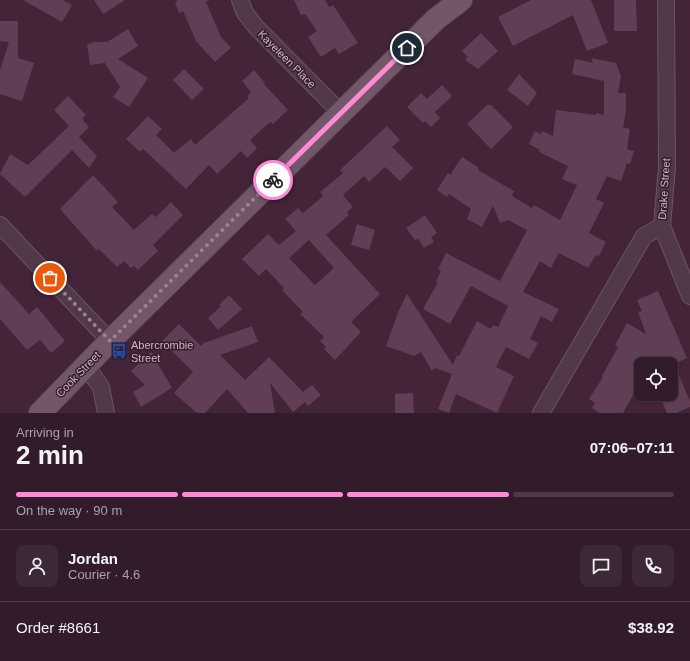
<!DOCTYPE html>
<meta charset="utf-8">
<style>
:root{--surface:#321b2b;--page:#3d2837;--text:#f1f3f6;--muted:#a8a1a9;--line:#4d3947;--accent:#fe89d4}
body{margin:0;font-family:Helvetica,sans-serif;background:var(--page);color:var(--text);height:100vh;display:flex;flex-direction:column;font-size:15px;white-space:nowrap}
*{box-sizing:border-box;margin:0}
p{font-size:13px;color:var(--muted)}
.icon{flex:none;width:22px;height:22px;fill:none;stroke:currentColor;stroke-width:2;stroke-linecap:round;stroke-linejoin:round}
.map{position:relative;height:413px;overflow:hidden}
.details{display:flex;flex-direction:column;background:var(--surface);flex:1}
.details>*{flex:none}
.fabs{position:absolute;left:634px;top:357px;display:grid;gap:8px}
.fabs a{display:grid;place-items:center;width:44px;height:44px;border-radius:8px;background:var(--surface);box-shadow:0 1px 3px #0004,0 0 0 1px var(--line);font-size:20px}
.pin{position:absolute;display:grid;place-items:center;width:34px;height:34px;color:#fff;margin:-17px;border:2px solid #fff;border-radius:50%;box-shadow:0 1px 4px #0007}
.courier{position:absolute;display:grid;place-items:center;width:40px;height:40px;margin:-20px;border:3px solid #fe89d4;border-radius:50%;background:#fff;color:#222;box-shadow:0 1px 5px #0007}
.overview em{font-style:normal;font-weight:700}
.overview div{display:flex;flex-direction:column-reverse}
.overview{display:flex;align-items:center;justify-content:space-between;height:68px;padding:0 16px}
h1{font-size:26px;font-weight:700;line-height:30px}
.bar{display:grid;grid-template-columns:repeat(4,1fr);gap:6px 4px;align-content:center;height:48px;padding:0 16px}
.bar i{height:5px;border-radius:3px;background:var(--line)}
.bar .current{background:var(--accent)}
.bar p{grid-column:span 4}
.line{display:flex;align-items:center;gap:10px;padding:0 16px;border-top:1px solid var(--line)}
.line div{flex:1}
.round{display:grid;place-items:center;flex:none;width:42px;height:42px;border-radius:8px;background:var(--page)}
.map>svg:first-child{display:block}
.building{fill:#603e55;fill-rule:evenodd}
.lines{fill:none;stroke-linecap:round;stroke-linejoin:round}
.minor-casing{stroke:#6c5464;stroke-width:18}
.primary-casing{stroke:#584050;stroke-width:24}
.minor{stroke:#52394a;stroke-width:16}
.primary{stroke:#725769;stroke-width:22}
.done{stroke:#9c8393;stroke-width:4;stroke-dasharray:0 7.2}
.route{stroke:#fe89d4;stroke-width:5}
.labels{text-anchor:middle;stroke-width:3;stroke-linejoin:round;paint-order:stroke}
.street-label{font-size:11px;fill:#ccb6c4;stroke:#371e2f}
.poi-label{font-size:11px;fill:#ccb6c4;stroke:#371e2f;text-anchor:start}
</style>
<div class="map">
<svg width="690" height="413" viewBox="0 0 690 413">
<rect width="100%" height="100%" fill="#432439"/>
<g class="building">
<path d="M23,0H63L72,5L62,22Z"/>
<path d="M94,0H125L103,14Z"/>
<path d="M178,0H210L206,2L221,37L231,48L215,62L196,41L183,11L179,13L175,3Z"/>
<path d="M294,0H325L329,7L333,5L358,43L339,54L335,48L321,57L308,37L317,31L305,14L301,15Z"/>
<path d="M531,0H591L608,43L587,51L573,15L513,46L498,17Z"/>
<path d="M614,0H636L637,31H614Z"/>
<path d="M0,21H18V58L34,63L22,101L0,94V70L9,42L0,41Z"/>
<path d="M128,29L138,46L118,59L148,78L129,107L113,97L120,87L105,63L90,65L87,44L93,43L92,42H107Z"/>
<path d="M481,33L498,51L478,69L465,60L468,57L462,51Z"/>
<path d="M591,58L616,63L621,76L618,93H626V111L623,127L630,129L627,149L634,151L630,164L627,163L621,181L607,176L596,199L604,203L589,233L606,242L599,256L596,255L588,268L559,253L551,268L540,261L523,292L559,309L552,322L541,316L530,339L538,343L529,359L506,347L496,367L514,376L497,413L456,394L449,413L438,409L452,374L435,368L432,371L421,352L414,356L386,346L399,310L407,294L453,365L457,355L459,356L477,321L491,329L493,325L498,327L508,306L471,286L450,324L423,309L438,282L436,281L441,271L438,269L446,253L500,281L527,230L508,220L500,223L493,206L482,227L467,219L471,209L449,194L447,197L437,190L448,173L450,175L462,157L479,168L478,170L514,191L512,196L532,208L534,205L560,220L577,185L562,179L568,166L539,152L540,150L529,144L535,131L541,134L542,131L553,136L556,110L596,115V113L604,115V81L572,74L575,59L593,63Z"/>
<path d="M184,69L204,89L192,100L173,80Z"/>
<path d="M254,70L265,83L264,84L288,110L273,124L270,122L250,140L257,148L247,158L241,151L217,174L209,165L186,189L143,149L140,152L126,139L148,116L162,129L156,135L174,153L191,139L195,145L249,98L247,96L251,92L242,81Z"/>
<path d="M519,74L537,93L528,106L507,90Z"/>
<path d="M442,85L452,96L435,112L440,118L431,127L425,121L423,123L407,107L421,93L427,99Z"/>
<path d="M68,96L86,115L82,119L89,127L79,137L97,156L89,168L72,150L25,197L0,174L10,154L28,165L69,126L54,110Z"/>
<path d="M487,105H491L513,127L491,149L467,124Z"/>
<path d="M387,126L400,140L392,147L413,168L400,181L385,167L369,182L364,176L343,195L353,207L347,212L349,215L326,235L380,294L351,322L361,332L335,360L324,349L326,347L320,341L324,337L300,314L303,312L282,290L284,288L266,269L259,276L242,259L268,234L279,245L296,231L285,219L298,208L303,213L323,196L320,192L343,173L340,170ZM309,240L334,268L315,285L289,258Z"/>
<path d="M93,175L118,202L112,207L134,230L152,214L156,217L171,202L183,215L153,245L158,251L138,270L134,266L131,268L124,261L117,267L99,249L97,251L60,209Z"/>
<path d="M425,215L437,233L431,237L434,242L424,248L418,239L415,240L406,228Z"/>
<path d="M357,224L375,230L369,250L351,245Z"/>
<path d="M0,282L29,314L37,307L65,341L51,353L40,340L27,350L0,319Z"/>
<path d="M658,291L687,358L674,364L690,401V407L676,413H667L659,394H671V364H641V381L623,413H600L592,408L595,403L589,399L603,377L602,376L618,347L615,345L627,323L646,334L638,312L642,311L637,300Z"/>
<path d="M229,295L242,309L218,330L208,318L221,306L219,305Z"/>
<path d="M179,324L201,346L204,343L252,326L258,342L220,355L245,380L269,357L303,392L312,385L321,395L308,406L305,402L293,412L270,383L275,413H248L227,389L205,413H197L174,393L193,372L162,341Z"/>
<path d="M151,352L172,388L141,407L133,392L145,385L131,371Z"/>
<path d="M413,393L414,413H395V394Z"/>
</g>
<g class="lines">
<g class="minor-casing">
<g id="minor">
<path d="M240,0L245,13L256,27L341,113"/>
<path d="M0,225L110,341"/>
<path d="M662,226L690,296"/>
<path d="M86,366L101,387L106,413"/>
<path d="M541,413L644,236L662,226L667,167L666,0"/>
</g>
</g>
<g class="primary-casing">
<path id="primary" d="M40,413L110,341L436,19L461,0"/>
</g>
<use href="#minor" class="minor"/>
<use href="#primary" class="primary"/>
</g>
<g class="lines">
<path class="done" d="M50,278L110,341L273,180"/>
<path class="route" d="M273,180L407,48"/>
</g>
<defs>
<g id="bus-bare" transform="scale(1.2)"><path d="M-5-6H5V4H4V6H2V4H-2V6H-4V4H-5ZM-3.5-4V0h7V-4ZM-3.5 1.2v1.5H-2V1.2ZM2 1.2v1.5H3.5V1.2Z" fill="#1a4fb4" stroke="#371e2f" stroke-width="2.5" paint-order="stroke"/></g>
</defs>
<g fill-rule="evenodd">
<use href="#bus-bare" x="119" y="351"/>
</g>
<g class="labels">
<g class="street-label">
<text transform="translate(287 59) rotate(45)" y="4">Kayeleen Place</text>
<text transform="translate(664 189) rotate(-86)" y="4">Drake Street</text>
<text transform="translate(78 374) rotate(-46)" y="4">Cook Street</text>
</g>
<g class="poi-label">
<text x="131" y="349">Abercrombie<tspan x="131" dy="13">Street</tspan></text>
</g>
</g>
</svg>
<div class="fabs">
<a><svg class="icon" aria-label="locate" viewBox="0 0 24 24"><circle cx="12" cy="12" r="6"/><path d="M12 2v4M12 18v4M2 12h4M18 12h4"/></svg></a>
</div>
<div class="pin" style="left:50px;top:278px;background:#ea580c"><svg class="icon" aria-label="bag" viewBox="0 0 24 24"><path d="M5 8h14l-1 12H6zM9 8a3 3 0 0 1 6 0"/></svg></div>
<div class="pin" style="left:407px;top:48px;background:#1f2937"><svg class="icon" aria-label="home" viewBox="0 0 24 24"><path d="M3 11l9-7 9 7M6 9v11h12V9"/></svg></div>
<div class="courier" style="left:273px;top:180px"><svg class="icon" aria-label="bike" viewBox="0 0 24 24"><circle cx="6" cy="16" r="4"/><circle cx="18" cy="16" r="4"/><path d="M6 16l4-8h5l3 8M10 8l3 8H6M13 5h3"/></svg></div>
</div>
<section class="details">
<div class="overview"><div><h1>2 min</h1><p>Arriving in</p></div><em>07:06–07:11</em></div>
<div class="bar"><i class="current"></i><i class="current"></i><i class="current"></i><i></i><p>On the way · 90 m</p></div>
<div class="line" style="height:72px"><a class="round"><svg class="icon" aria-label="person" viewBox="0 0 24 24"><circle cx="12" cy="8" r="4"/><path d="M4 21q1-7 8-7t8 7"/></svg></a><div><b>Jordan</b><p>Courier · 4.6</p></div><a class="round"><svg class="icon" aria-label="chat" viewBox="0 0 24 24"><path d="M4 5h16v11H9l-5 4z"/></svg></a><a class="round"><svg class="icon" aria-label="phone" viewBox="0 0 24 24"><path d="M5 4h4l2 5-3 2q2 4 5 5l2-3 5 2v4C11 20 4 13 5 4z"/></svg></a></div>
<div class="line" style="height:52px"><div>Order #8661</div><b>$38.92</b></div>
</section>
